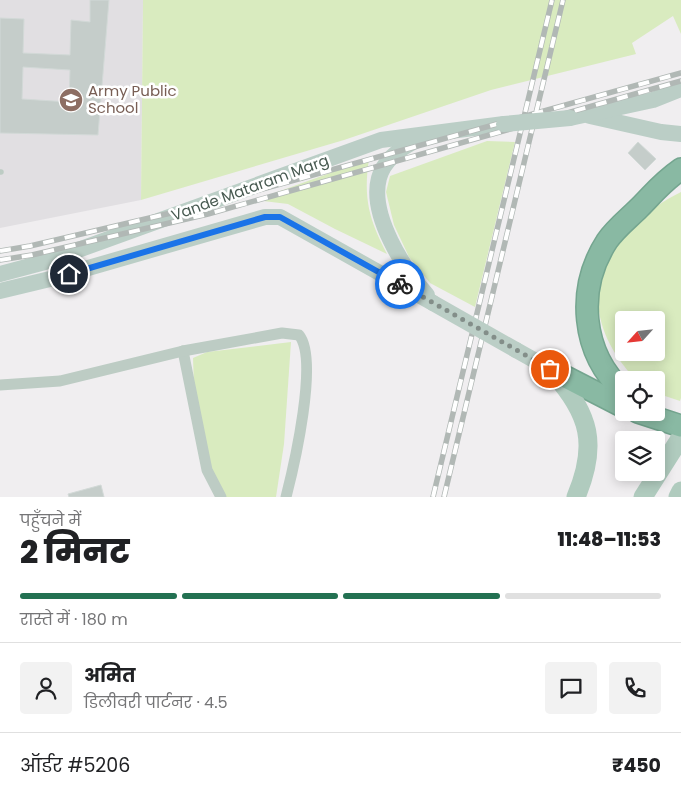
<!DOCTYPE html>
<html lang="hi">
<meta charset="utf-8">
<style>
:root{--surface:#fff;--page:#f2f2f2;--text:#202124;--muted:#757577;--line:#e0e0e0;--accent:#237152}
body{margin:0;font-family:Poppins,"Noto Sans Devanagari",sans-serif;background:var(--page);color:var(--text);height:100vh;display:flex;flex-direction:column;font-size:19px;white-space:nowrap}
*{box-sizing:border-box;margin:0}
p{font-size:16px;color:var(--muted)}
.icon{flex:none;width:28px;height:28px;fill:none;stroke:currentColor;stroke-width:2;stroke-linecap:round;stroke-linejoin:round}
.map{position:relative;height:497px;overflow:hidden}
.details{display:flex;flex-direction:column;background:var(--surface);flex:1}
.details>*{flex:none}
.needle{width:32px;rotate:243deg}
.buttons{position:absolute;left:615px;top:311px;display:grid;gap:10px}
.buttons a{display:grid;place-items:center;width:50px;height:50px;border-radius:5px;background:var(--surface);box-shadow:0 2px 12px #0003;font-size:25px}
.pin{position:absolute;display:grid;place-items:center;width:42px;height:42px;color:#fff;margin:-21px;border:2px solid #fff;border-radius:50%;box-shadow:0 1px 5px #0007}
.courier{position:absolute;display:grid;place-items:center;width:50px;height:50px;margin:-25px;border:4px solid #1a73e8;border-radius:50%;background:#fff;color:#222;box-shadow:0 1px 6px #0007}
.overview em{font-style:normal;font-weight:800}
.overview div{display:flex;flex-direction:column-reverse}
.overview{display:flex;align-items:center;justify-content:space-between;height:85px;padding:0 20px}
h1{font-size:32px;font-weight:800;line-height:38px}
.bar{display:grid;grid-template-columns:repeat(4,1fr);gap:8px 5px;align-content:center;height:60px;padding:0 20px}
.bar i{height:6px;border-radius:4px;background:var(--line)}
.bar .current{background:var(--accent)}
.bar p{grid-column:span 4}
.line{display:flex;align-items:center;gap:12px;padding:0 20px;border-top:1px solid var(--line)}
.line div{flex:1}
.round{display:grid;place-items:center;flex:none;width:52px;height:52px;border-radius:5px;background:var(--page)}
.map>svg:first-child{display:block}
.education{fill:#e1dfe2}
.green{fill:#d9ebbf;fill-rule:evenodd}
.building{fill:#c5cdca;stroke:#d2d9d7;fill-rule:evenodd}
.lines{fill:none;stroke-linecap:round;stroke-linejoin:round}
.highway-casing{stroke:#74a58f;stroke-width:24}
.lane{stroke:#bdccc4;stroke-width:5.5}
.street{stroke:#bdccc4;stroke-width:11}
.secondary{stroke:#bbcec6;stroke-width:16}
.primary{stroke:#b0cbbe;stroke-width:19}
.highway{stroke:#89b9a3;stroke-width:21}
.rail-casing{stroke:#b1b8b5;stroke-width:5.5}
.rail{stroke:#fff;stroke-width:4;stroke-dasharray:11;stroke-linecap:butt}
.secondary-bridge{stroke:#bbcec6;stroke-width:16}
.done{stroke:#838e89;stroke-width:5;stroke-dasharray:0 9}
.route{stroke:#1a73e8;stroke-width:6}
.labels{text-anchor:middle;stroke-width:5;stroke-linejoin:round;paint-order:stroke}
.education-label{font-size:15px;fill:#785e54;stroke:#fff;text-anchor:start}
.street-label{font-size:15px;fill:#485a51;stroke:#fff}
</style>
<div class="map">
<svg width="681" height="497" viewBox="0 0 681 497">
<rect width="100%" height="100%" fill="#f0eef0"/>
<path class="education" d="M0,0H143L141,200L0,228Z"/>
<g class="green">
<path d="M143,0H681V34L673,16L632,43L636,54L491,90L344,140L141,200Z"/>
<path d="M487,141L515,142L475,307L430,283L409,257L394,225L386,192L390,176Z"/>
<path d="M369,159C363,198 369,220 387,254L335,229L288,204L255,200Z"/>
<path d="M681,192V398L680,401L656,393V380H636C567,306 598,234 681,192ZM624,320H656V352H624Z"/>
<path d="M291,342L284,444L276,497H226L211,471L194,387L193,358L207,352Z"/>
</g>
<g class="building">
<path d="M90,0H109L98,135L0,133V18L24,19L23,53L70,55L71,20L90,22ZM23,67L70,70L69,102L22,99Z"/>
<path d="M638,142L656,159L645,170L628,153Z"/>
<path d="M101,485L104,497H69L68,494Z"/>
</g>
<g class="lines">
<g class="highway-casing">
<g id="highway">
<path d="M550,369L624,407"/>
<path d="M624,392C581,353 576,289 607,241C616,228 628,219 639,208C655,192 661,183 681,169"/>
<path d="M638,412L681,426"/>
</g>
</g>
<path class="lane" d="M0,172H1"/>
<g class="street">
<path d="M183,351L207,470L221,497"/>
<path d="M0,385L60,381L183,351L282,333L299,335C319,359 294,466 286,497"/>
</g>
<g class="secondary">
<path d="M590,116L661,132L681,134"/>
<path d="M570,118L653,100L681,89"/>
<path d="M419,139C402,147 384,159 379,178C369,215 404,269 427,295"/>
<path d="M0,274L45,262L381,140L504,124"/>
<path d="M0,291L50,279L265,217H280L433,303"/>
<path d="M516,350L550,369"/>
</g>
<g class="primary">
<path d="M553,373C590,414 598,445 576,497"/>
<path d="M643,497L681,437"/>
<path d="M678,497L681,491"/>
</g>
<use href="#highway" class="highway"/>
<g class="rail-casing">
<g id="rail">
<path d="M0,251L30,246L205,205L681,73"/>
<path d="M0,260L32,255L208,214L681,81"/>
<path d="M433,497L552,0"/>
<path d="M444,497L563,0"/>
</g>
</g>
<use href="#rail" class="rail"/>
<g class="secondary-bridge">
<path d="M504,124L570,118"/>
<path d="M433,303L516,350"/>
</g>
</g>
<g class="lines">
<path class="done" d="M400,284L550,369"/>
<path class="route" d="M69,274L265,217H280L400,284"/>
</g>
<defs>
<g id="school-disc" transform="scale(1.25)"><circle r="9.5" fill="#8d6e63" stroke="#fff"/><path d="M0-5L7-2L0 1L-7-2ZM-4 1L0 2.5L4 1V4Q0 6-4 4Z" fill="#fff"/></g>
</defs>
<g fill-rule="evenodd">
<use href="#school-disc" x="71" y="100"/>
</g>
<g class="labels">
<g class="education-label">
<text x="88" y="96">Army Public<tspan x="88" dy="17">School</tspan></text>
</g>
<g class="street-label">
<text transform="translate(250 188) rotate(-20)" y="5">Vande Mataram Marg</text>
</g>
</g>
</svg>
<div class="buttons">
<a><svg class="needle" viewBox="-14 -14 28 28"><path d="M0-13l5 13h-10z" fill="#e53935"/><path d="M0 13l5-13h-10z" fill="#757577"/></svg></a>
<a><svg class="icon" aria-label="locate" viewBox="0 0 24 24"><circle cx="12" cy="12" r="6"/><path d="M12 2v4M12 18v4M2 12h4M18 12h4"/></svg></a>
<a><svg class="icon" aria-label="layers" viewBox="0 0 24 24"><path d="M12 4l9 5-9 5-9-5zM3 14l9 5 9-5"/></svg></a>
</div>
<div class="pin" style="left:550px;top:369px;background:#ea580c"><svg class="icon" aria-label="bag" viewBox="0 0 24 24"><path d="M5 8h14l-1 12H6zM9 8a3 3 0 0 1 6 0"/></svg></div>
<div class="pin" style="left:69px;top:274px;background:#1f2937"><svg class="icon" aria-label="home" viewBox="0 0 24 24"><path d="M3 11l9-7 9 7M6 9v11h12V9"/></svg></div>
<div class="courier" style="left:400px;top:284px"><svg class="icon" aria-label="bike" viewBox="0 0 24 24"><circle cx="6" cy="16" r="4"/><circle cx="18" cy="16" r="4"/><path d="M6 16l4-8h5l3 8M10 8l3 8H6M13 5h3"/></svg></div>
</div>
<section class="details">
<div class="overview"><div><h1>2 मिनट</h1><p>पहुँचने में</p></div><em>11:48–11:53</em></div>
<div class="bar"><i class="current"></i><i class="current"></i><i class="current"></i><i></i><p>रास्ते में · 180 m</p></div>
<div class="line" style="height:90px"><a class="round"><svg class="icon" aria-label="person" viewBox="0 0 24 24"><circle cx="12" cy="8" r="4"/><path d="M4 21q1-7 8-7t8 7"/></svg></a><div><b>अमित</b><p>डिलीवरी पार्टनर · 4.5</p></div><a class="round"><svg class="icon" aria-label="chat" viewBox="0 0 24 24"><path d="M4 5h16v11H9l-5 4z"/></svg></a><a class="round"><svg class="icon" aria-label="phone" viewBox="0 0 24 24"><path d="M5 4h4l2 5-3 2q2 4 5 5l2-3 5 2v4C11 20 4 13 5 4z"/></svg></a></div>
<div class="line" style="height:65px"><div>ऑर्डर #5206</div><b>₹450</b></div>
</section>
